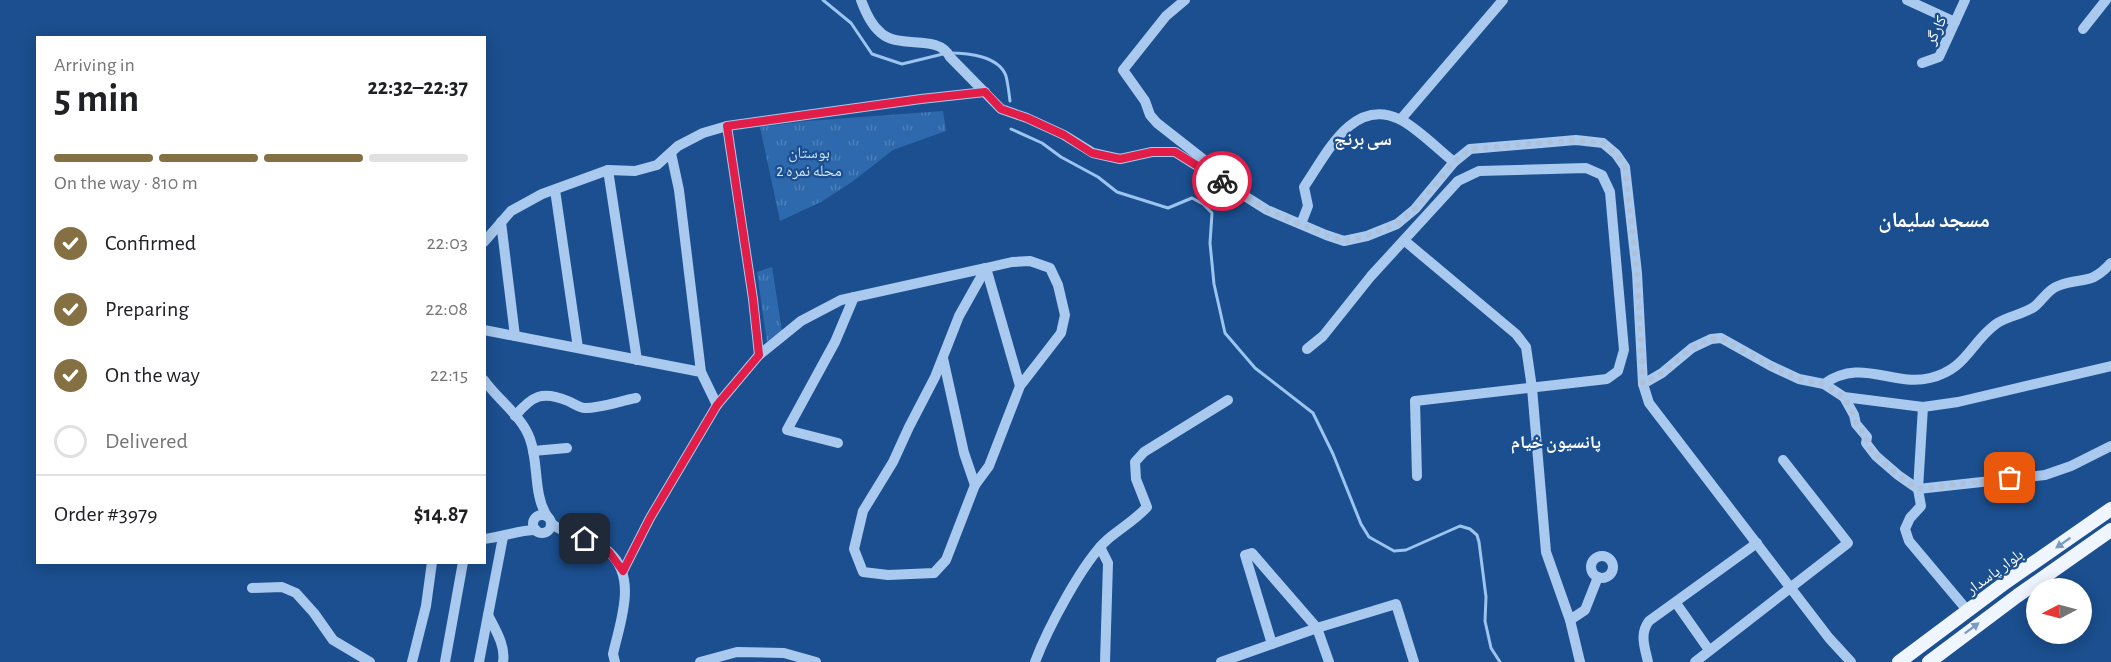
<!DOCTYPE html>
<meta charset="utf-8">
<style>
:root{--surface:#fff;--page:#f6f6f6;--text:#202124;--muted:#757577;--line:#e0e0e0;--accent:#847042}
body{margin:0;font-family:"Alegreya Sans","Noto Naskh Arabic",sans-serif;background:var(--page);color:var(--text);height:100vh;display:flex;flex-direction:column;font-size:22px;white-space:nowrap}
*{box-sizing:border-box;margin:0}
p{font-size:20px;color:var(--muted)}
.icon{flex:none;width:33px;height:33px;fill:none;stroke:currentColor;stroke-width:2;stroke-linecap:round;stroke-linejoin:round}
.map{position:relative;flex:1;overflow:hidden}
.drawer{position:absolute;left:36px;top:36px;width:450px;height:528px;display:flex;flex-direction:column;background:var(--surface);border-radius:0px;box-shadow:0 3px 15px #0003}
.drawer>*{flex:none}
.needle{width:39px;rotate:264deg}
.controls{position:absolute;left:2026px;top:578px;display:grid;gap:12px}
.controls a{display:grid;place-items:center;width:66px;height:66px;border-radius:50%;background:var(--surface);box-shadow:0 3px 15px #0003;font-size:30px}
.pin{position:absolute;display:grid;place-items:center;width:51px;height:51px;color:#fff;margin:-26px;border-radius:12px;box-shadow:0 3px 9px #0006}
.courier{position:absolute;display:grid;place-items:center;width:60px;height:60px;margin:-30px;border:4px solid #e11d48;border-radius:50%;background:#fff;color:#222;box-shadow:0 2px 8px #0007}
.summary em{font-style:normal;font-weight:600}
.summary div{display:flex;flex-direction:column-reverse}
.summary{display:flex;align-items:center;justify-content:space-between;height:102px;padding:0 18px}
h1{font-size:39px;font-weight:600;line-height:45px}
.bar{display:grid;grid-template-columns:repeat(4,1fr);gap:9px 6px;align-content:center;height:72px;padding:0 18px}
.bar i{height:8px;border-radius:4px;background:var(--line)}
.bar .on{background:var(--accent)}
.bar p{grid-column:span 4}
.line{display:flex;align-items:center;gap:15px;padding:0 18px;border-top:2px solid var(--line)}
.line div{flex:1}
ol{padding:0 18px;list-style:none}
li{display:flex;align-items:center;gap:18px;height:66px}
li p{margin-inline-start:auto}
li .icon{padding:6px;border-radius:50%;background:var(--accent);color:#fff;stroke-width:4}
li:last-child{color:var(--muted)}
li i{width:33px;height:33px;border:3px solid var(--line);border-radius:50%}
.map>svg:first-child{display:block}
.park{fill:url(#park-tufts)}
.lines{fill:none;stroke-linecap:round;stroke-linejoin:round}
.stream{stroke:#9cc4f0;stroke-width:3}
.minor{stroke:#a9c9ee;stroke-width:10}
.major{stroke:#f0f6ff;stroke-width:14}
.oneway{fill:#7b9ac1}
.done{stroke:#afc1d8;stroke-width:6;stroke-dasharray:0 10.8}
.route{stroke:#e11d48;stroke-width:8}
.labels{text-anchor:middle;stroke-width:4.5;stroke-linejoin:round;paint-order:stroke}
.street-label{font-size:16px;fill:#fff;stroke:#1b4f8f}
.park-label{font-size:16px;fill:#cfe3fa;stroke:#1b4f8f}
.neighbourhood-label{font-size:18px;font-weight:bold;fill:#fff;stroke:#1b4f8f}
.district-label{font-size:22px;font-weight:bold;fill:#fff;stroke:#1b4f8f}
</style>
<div class="map">
<svg width="2111" height="662" viewBox="0 0 2111 662">
<defs>
<pattern id="park-tufts" width="24" height="20" patternUnits="userSpaceOnUse" patternTransform="scale(1.5)"><rect width="24" height="20" fill="#2e69ad"/><path d="M3 7l-1-3M5 7V3M7 7l1-3M15 17l-1-3M17 17v-4M19 17l1-3" fill="none" stroke="#4d80b9"/></pattern>
</defs>
<rect width="100%" height="100%" fill="#1b4f8f"/>
<g class="park">
<path d="M943,111L946,131L893,150L852,182L821,202L780,221L760,127L807,121Z"/>
<path d="M772,267L782,331L767,343L757,272Z"/>
</g>
<g class="lines">
<g class="stream">
<path d="M823,0L851,23L872,54L902,64L943,54"/>
<path d="M950,53C968,53 999,56 1006,76C1008,84 1009,93 1010,101"/>
<path d="M1011,129L1042,143L1061,157L1098,177L1117,192L1168,208L1192,198L1203,204L1212,213L1210,243L1214,284L1225,333L1255,368L1313,413L1333,454L1361,524L1369,537L1394,551L1406,550L1460,526L1470,529L1477,535L1479,542L1486,597L1485,621L1491,648L1500,662"/>
</g>
<g class="minor">
<path d="M861,0C865,11 871,25 881,33C900,50 938,33 950,57L1001,109L1027,118L1064,135L1093,153L1120,159L1152,152H1175L1267,210L1326,235L1344,241L1367,236L1397,224L1415,209L1454,162L1470,149L1576,140L1603,143L1616,154L1625,167L1637,273L1643,384L1649,403L1829,638L1851,662"/>
<path d="M1185,0L1166,16L1123,70L1145,101L1150,115L1157,123L1208,163L1213,174"/>
<path d="M1907,0L1955,22"/>
<path d="M2083,29L2106,0"/>
<path d="M1922,63L1939,57L1965,0"/>
<path d="M1401,119L1503,0"/>
<path d="M727,126L753,299L759,355"/>
<path d="M671,153L679,190L701,372"/>
<path d="M608,170L637,360"/>
<path d="M555,190L578,348"/>
<path d="M501,222L515,336"/>
<path d="M1301,224L1308,206L1304,187C1326,155 1352,97 1399,119C1414,125 1440,151 1454,162"/>
<path d="M1405,241L1516,334L1526,347L1532,388L1546,552L1570,620L1580,662"/>
<path d="M484,242L511,211L542,194L608,170L635,171L657,165L678,146L703,133L727,126L921,99L985,92"/>
<path d="M484,330L701,372L717,405"/>
<path d="M1307,349L1323,336L1371,276L1458,181L1479,171L1586,168L1602,175L1610,192L1624,350L1618,371L1607,379L1415,401L1417,476"/>
<path d="M943,358L964,453L975,485L946,560L934,573L888,575L863,572L854,549L863,511L893,462L909,427L935,377L959,316L986,268"/>
<path d="M484,380C498,400 522,416 530,439C539,464 533,494 547,516"/>
<path d="M1643,384L1662,373L1692,348L1711,339L1721,338L1771,366L1799,379L1824,384C1861,357 1892,387 1930,378C1967,369 1970,343 1996,324C2007,316 2022,315 2034,307C2042,301 2048,289 2058,286C2082,276 2089,287 2111,263"/>
<path d="M1824,384L1844,397L1923,407L1958,402L2111,366"/>
<path d="M1844,397L1854,415L1856,424L1867,437L1866,443L1876,456L1898,475L1918,489L2045,475L2071,466L2111,446"/>
<path d="M1923,407L1918,489L1921,506L1910,518L1905,529L1909,541L1967,610"/>
<path d="M515,416C532,396 542,390 568,401C573,403 579,408 585,408C601,408 620,401 636,398"/>
<path d="M838,443L787,430L835,342L854,297"/>
<path d="M533,451L567,448"/>
<path d="M975,485L989,466L1020,386L1061,333L1065,315L1058,285L1050,268L1030,261L1012,262L986,268L1020,386"/>
<circle cx="542" cy="524" r="9"/>
<path d="M551,523C562,533 575,534 589,541C595,544 604,547 609,552C638,578 620,622 613,654L615,662"/>
<path d="M484,539C502,537 519,530 536,530"/>
<path d="M1100,547L1108,563L1105,662"/>
<circle cx="1602" cy="567" r="11"/>
<path d="M623,571L650,518L717,405L759,355L801,321L841,300L986,268"/>
<path d="M252,588L282,587L296,593L314,613L333,640L370,662"/>
<path d="M1676,603L1709,650"/>
<path d="M488,615C495,629 506,646 503,662"/>
<path d="M1570,620L1585,610L1598,577"/>
<path d="M1272,644L1245,555L1252,553L1317,628L1329,662"/>
<path d="M412,662L426,606L432,562"/>
<path d="M445,662L463,562"/>
<path d="M479,662L503,537"/>
<path d="M700,662L737,652L784,653L816,662"/>
<path d="M1035,662C1047,630 1083,561 1108,539C1121,528 1135,520 1147,507L1136,479L1135,462L1144,452L1228,400"/>
<path d="M1221,662L1317,628L1396,604L1414,662"/>
<path d="M1648,662C1645,648 1639,634 1649,621L1757,543"/>
<path d="M1695,662L1848,543L1783,460"/>
</g>
<g class="major">
<path d="M1899,662L2006,582L2111,509"/>
<path d="M1929,662L2017,596L2111,530"/>
</g>
</g>
<defs><path id="oneway-solid" d="M-6-.8H1V-3.2L6.5 0L1 3.2V.8H-6Z" transform="scale(1.5)"/></defs>
<g class="oneway">
<use href="#oneway-solid" transform="translate(2063 543) rotate(145)"/>
<use href="#oneway-solid" transform="translate(1972 628) rotate(-37)"/>
</g>
<g class="lines">
<path class="done" d="M1222,181L1267,210L1326,235L1344,241L1367,236L1397,224L1415,209L1454,162L1470,149L1576,140L1603,143L1616,154L1625,167L1637,273L1643,384L1662,373L1692,348L1710,339L1721,338L1771,366L1799,379L1824,384L1844,397L1854,415L1856,424L1867,437L1866,444C1881,462 1898,476 1918,489L2010,478"/>
<path class="route" d="M585,539L609,552L623,571L650,518L717,405L759,355L753,299L727,126L921,99L985,92L1001,109L1027,118L1064,135L1092,153L1120,159L1152,152H1175L1222,181"/>
</g>
<g class="labels">
<g class="street-label">
<text transform="translate(1935 30) rotate(-65)" y="6">کارگر</text>
<text transform="translate(1994 571) rotate(-36)" y="6">بلوار پاسدار</text>
</g>
<g class="park-label">
<text x="809" y="158">بوستان<tspan x="809" dy="18">محله نمره 2</tspan></text>
</g>
<g class="neighbourhood-label">
<text x="1363" y="145">سی برنج</text>
<text x="1556" y="448">پانسیون خیام</text>
</g>
<g class="district-label">
<text x="1934" y="227">مسجد سلیمان</text>
</g>
</g>
</svg>
<div class="controls">
<a><svg class="needle" viewBox="-14 -14 28 28"><path d="M0-13l5 13h-10z" fill="#e53935"/><path d="M0 13l5-13h-10z" fill="#757577"/></svg></a>
</div>
<div class="pin" style="left:2010px;top:478px;background:#ea580c"><svg class="icon" aria-label="bag" viewBox="0 0 24 24"><path d="M5 8h14l-1 12H6zM9 8a3 3 0 0 1 6 0"/></svg></div>
<div class="pin" style="left:585px;top:539px;background:#1f2937"><svg class="icon" aria-label="home" viewBox="0 0 24 24"><path d="M3 11l9-7 9 7M6 9v11h12V9"/></svg></div>
<div class="courier" style="left:1222px;top:181px"><svg class="icon" aria-label="bike" viewBox="0 0 24 24"><circle cx="6" cy="16" r="4"/><circle cx="18" cy="16" r="4"/><path d="M6 16l4-8h5l3 8M10 8l3 8H6M13 5h3"/></svg></div>
<section class="drawer">
<div class="summary"><div><h1>5 min</h1><p>Arriving in</p></div><em>22:32–22:37</em></div>
<div class="bar"><i class="on"></i><i class="on"></i><i class="on"></i><i></i><p>On the way · 810 m</p></div>
<ol>
<li><svg class="icon" aria-label="check" viewBox="0 0 24 24"><path d="M5 12l5 5 9-10"/></svg>Confirmed<p>22:03</p></li>
<li><svg class="icon" aria-label="check" viewBox="0 0 24 24"><path d="M5 12l5 5 9-10"/></svg>Preparing<p>22:08</p></li>
<li><svg class="icon" aria-label="check" viewBox="0 0 24 24"><path d="M5 12l5 5 9-10"/></svg>On the way<p>22:15</p></li>
<li><i></i>Delivered</li>
</ol>
<div class="line" style="height:78px"><div>Order #3979</div><b>$14.87</b></div>
</section>
</div>
